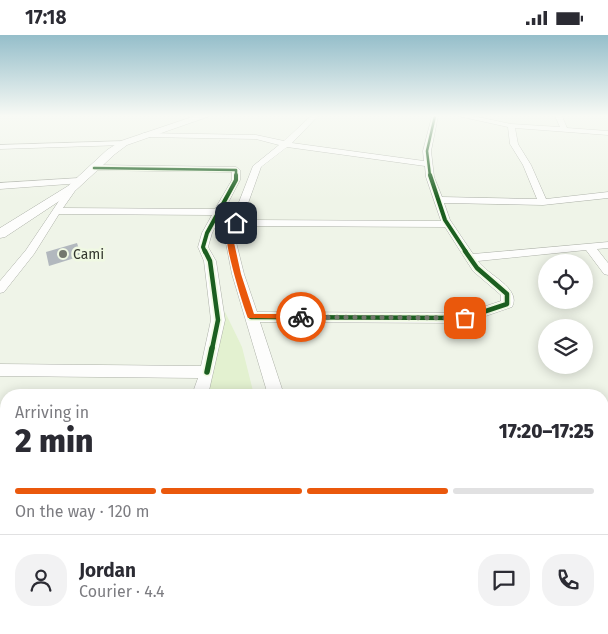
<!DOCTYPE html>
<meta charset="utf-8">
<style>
:root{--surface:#fff;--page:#f2f2f3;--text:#2b2b33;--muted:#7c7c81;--line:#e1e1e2;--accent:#ea580c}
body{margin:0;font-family:"Fira Sans",sans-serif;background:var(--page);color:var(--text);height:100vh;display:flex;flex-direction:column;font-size:19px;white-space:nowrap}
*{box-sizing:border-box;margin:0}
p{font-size:16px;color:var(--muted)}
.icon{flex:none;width:28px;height:28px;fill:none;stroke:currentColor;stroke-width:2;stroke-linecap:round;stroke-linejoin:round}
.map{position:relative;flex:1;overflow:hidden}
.details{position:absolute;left:0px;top:354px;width:609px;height:246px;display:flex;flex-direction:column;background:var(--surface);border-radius:20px 20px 0 0;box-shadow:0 2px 12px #0003}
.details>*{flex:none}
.tools{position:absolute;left:538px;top:219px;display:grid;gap:10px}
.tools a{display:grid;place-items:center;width:55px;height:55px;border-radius:50%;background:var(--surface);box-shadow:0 2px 12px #0003;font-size:25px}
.pin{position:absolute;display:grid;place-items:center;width:42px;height:42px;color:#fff;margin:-21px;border-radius:10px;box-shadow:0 2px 8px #0006}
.courier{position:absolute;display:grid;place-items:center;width:50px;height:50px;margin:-25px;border:4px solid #ea580c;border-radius:50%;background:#fff;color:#222;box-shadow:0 1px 6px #0007}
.overview em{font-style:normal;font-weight:800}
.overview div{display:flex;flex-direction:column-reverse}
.overview{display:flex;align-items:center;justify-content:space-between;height:85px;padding:0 15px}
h1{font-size:32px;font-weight:800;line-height:38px}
.bar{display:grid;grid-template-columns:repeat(4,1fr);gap:8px 5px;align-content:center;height:60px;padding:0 15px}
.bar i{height:6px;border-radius:4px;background:var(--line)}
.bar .on{background:var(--accent)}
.bar p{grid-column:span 4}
.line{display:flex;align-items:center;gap:12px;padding:0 15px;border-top:1px solid var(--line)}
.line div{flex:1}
.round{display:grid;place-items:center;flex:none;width:52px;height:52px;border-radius:20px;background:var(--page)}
.status{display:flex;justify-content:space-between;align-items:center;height:35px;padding:0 25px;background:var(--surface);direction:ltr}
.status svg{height:14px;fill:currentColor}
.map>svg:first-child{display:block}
.green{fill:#e3f1d0}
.building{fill:#b2b8be}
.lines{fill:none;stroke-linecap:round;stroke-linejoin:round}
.minor-casing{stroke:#acb0a7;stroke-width:1}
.tertiary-casing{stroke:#acb0a7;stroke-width:1}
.minor{fill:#fdfdfc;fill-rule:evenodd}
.tertiary{fill:#fdfdfc;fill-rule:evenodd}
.cycleway-far3-casing{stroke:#f0f9e3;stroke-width:4.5}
.cycleway-far2-casing{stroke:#f0f9e3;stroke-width:6}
.cycleway-far1-casing{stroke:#f0f9e3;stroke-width:8}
.cycleway-casing{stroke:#f0f9e3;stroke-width:9}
.cycleway-far3{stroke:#1b5e20;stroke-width:2.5}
.cycleway-far2{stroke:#1b5e20;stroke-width:4}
.cycleway-far1{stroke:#1b5e20;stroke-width:4.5}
.cycleway{stroke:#1b5e20;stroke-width:5.5}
.route{fill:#ea580c}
.done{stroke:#74786e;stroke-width:5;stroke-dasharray:0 9}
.poi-dot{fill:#74786e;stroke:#f0f9e3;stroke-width:2}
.labels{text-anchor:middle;stroke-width:5;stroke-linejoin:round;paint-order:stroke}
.poi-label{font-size:14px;fill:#32352d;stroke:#f0f9e3;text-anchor:start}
</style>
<div class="status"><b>17:18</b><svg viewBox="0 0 49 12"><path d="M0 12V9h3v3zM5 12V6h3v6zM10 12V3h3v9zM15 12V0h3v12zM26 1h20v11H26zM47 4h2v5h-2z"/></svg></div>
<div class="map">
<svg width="608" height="599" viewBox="0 0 608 599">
<rect width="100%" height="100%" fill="#eff4e8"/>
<path class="green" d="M225,277L242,312L254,360H207Z"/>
<path class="building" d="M77,208L81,221L49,231L46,217Z"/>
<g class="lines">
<g class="minor-casing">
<g id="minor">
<path d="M311,81H318L292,108L424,126L423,116L432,81H438L431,116L434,142L442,162L537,164L523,130L510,109L508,92L458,81H473L511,89L560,92L555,81H562L567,93L608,96V100L515,93L518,109L531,130L546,164L608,157V163L543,170L444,168L450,185L473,219L608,207V213L597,214L608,228V240L604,239L586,215L478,226C487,240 522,253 512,272L465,288L260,287L284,360H268L232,239L225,203L253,131L279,110L256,104L144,102L140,100L144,98L256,100L284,106ZM287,112L425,131L426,142L441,186L242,185L261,132ZM240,191L445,192L473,236L501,260V266L465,278L257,277L244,239L235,203Z"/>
<path d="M127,106L128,108L124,110L0,114V110Z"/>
<path d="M94,130L236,132L240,135V145L212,198L208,212L216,226L225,285L208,360H192L198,343L0,341V329L201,331L211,285L204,226L198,212L202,198L212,180L59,179L34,219L4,257L0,258V246L26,215L69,151H75L77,153L63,173L215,174L232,145V137L91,135L90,133Z"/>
<path d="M79,143L82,144V148L0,154V148Z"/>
<rect x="602" y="456" width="6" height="20"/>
<rect x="0" y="533" width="6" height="22"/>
<path d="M71,594H99L97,599H69Z"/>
<path d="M317,594H341L342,599H318Z"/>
</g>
</g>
<g class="tertiary-casing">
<path id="tertiary" d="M195,81H210L127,110L115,119L76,155L5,202L0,203V193L68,151L107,115L121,106Z"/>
</g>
<use href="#minor" class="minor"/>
<use href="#tertiary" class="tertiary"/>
<g class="cycleway-far3-casing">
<g id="cycleway-far3">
<path d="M94,133L236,135V141"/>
<path d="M430,141L427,116L435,81"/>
</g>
</g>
<g class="cycleway-far2-casing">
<g id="cycleway-far2">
<path d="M430,140L445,185L466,217"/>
<path d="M205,217L203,212L207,198L236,145V140"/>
</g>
</g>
<g class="cycleway-far1-casing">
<g id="cycleway-far1">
<path d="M205,216L210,226L218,285L212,314"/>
<path d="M251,282L465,283L507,269V259L477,233L465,216"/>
</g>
</g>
<g class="cycleway-casing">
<path id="cycleway" d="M207,337L212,313"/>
</g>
<use href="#cycleway-far3" class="cycleway-far3"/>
<use href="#cycleway-far2" class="cycleway-far2"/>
<use href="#cycleway-far1" class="cycleway-far1"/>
<use href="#cycleway" class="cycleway"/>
</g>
<linearGradient id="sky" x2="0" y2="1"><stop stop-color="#95beca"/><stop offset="0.49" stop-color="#f8faf5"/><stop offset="1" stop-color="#f8faf5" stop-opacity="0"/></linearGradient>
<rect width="608" height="165" fill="url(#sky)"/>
<path class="route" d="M236,186L239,188L233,203L241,239L254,279H301L305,282L304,284L248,283C243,271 226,215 227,203C228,197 232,188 236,186Z"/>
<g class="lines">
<path class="done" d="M301,282L465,283"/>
</g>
<circle class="poi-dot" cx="63" cy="219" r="5"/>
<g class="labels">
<g class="poi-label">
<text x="73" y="224">Cami</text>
</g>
</g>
</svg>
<div class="tools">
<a><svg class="icon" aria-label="locate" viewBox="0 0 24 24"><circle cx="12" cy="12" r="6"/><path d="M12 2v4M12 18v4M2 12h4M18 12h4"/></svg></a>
<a><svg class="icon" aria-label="layers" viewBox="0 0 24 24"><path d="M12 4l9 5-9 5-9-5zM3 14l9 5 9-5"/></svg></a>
</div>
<div class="pin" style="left:465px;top:283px;background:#ea580c"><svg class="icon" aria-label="bag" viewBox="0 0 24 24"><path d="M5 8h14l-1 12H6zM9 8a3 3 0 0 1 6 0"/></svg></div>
<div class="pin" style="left:236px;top:188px;background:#1f2937"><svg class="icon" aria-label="home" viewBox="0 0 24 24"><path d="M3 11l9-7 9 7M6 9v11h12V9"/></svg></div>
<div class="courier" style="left:301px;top:282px"><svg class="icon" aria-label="bike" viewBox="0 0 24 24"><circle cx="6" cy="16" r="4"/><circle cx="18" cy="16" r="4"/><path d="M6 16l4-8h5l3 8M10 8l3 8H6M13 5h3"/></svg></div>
<section class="details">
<div class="overview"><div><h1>2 min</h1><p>Arriving in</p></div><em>17:20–17:25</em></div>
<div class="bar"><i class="on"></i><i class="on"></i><i class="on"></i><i></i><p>On the way · 120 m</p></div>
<div class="line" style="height:90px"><a class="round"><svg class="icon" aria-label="person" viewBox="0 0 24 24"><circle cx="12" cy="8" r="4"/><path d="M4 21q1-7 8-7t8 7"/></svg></a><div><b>Jordan</b><p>Courier · 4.4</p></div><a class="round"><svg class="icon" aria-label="chat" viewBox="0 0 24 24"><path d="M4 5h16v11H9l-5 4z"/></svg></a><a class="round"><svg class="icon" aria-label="phone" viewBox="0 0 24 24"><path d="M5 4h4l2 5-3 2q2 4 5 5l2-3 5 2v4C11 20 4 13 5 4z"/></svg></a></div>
</section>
</div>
